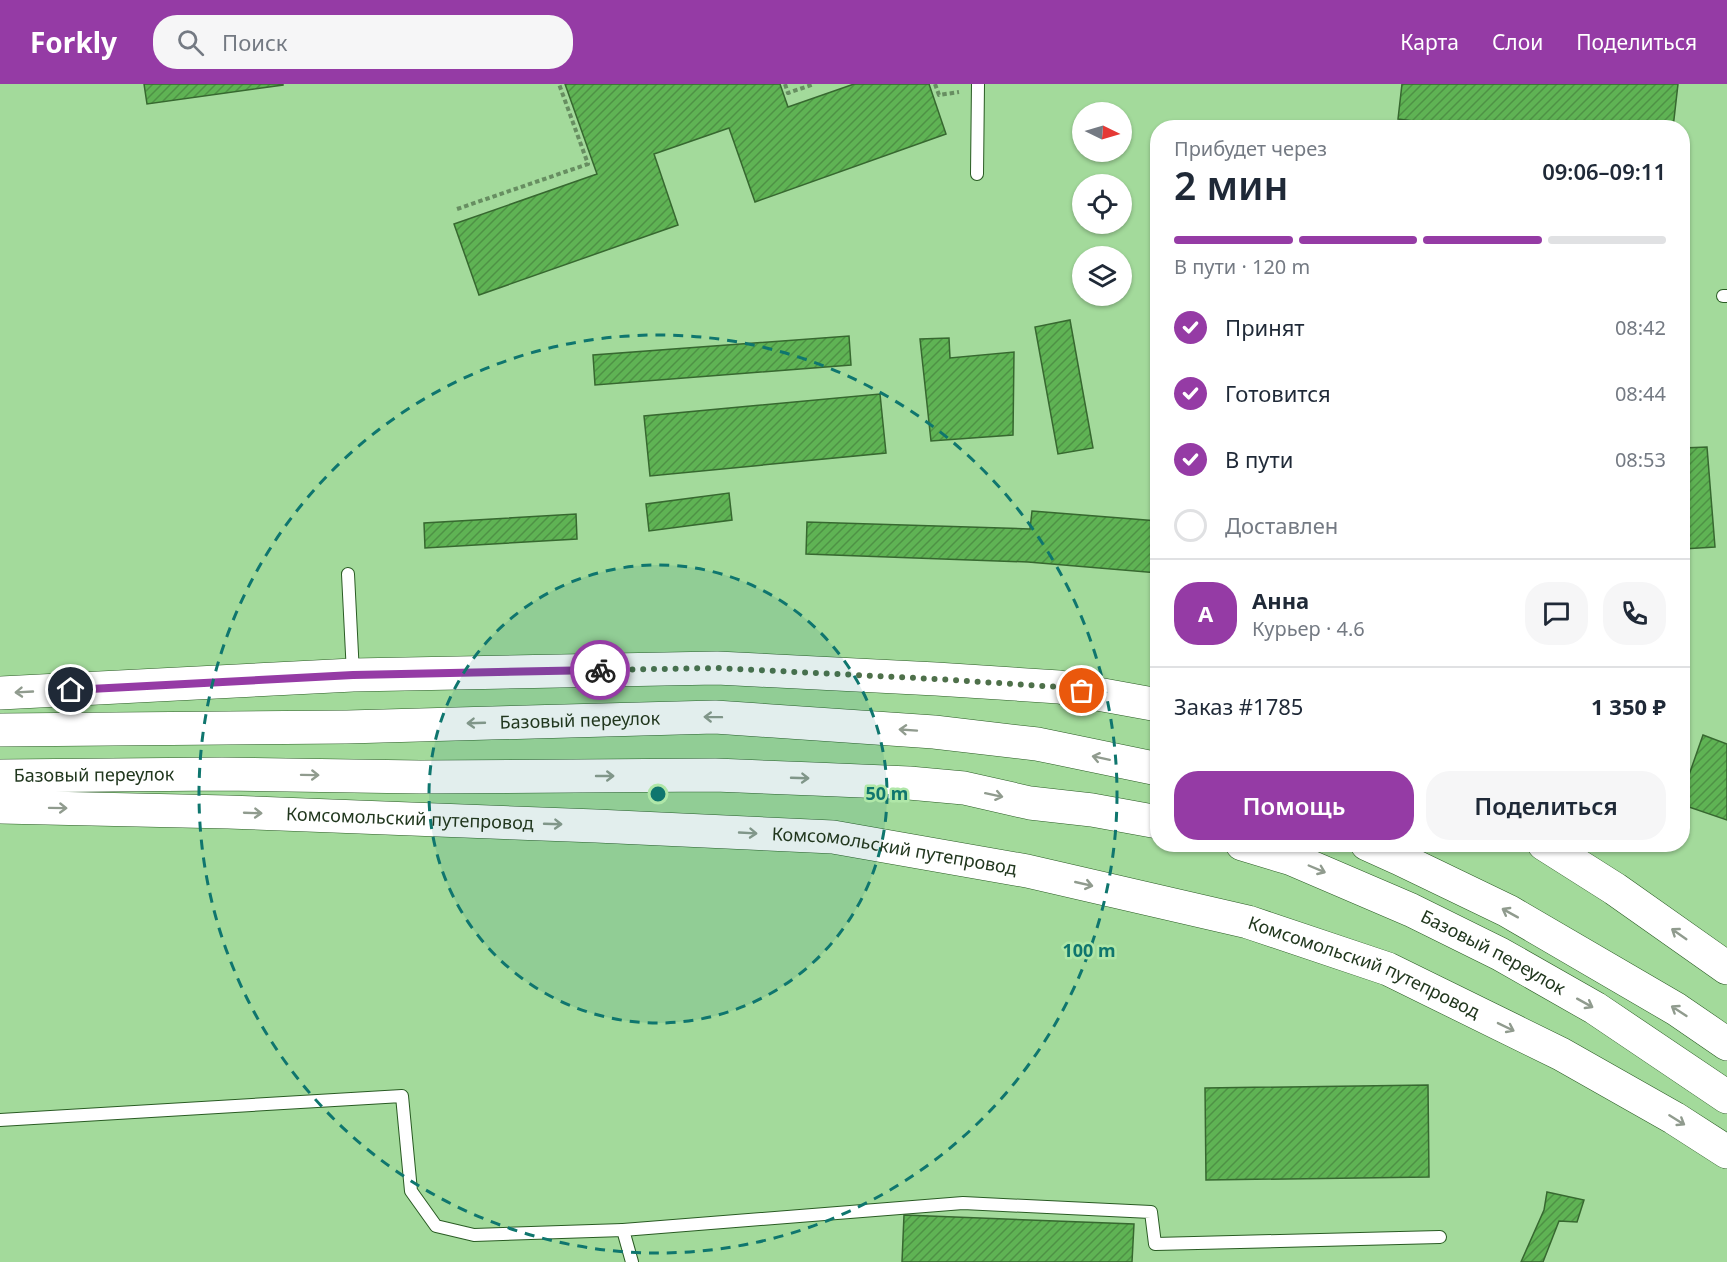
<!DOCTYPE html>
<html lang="ru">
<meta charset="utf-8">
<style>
:root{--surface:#fff;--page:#f6f6f7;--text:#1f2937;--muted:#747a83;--line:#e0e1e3;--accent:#953ba5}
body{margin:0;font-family:"Noto Sans",sans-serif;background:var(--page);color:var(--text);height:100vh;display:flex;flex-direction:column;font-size:22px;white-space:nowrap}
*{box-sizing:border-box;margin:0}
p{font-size:20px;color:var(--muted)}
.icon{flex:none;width:33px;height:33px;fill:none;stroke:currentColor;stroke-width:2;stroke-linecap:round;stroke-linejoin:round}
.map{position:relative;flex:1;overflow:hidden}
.details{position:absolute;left:1150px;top:36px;width:540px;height:732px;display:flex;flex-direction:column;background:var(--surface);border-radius:24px;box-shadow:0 2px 4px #0004}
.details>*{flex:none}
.needle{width:39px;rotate:95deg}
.fabs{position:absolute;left:1072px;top:18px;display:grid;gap:12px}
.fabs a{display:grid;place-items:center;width:60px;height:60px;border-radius:50%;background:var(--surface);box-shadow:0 2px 4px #0004;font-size:30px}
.pin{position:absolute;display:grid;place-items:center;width:51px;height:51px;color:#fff;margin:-26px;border:3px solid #fff;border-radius:50%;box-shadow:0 2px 6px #0007}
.courier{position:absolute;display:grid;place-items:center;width:60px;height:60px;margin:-30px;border:4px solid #953ba5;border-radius:50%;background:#fff;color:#222;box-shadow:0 2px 8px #0007}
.overview em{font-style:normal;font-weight:600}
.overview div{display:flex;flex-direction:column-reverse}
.overview{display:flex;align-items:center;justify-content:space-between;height:102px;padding:0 24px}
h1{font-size:39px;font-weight:600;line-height:45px}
.bar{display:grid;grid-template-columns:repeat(4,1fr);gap:9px 6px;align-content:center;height:72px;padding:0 24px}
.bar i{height:8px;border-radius:4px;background:var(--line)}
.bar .on{background:var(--accent)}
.bar p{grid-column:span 4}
.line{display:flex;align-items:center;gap:15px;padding:0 24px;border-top:2px solid var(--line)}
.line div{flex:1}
.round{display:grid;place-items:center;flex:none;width:63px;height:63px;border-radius:24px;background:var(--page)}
ol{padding:0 24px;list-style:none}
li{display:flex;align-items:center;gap:18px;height:66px}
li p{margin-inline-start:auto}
li .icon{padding:6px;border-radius:50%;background:var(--accent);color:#fff;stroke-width:4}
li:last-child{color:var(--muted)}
li i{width:33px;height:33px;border:3px solid var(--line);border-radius:50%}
.primary-button{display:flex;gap:12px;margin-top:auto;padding:12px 24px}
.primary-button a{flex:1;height:69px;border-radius:24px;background:var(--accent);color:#fff;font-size:24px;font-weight:600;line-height:69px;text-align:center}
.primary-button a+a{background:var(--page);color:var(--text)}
header{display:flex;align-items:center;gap:36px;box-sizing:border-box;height:84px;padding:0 30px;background:var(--accent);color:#fff}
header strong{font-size:28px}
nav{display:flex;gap:33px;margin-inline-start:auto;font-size:21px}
.search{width:420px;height:54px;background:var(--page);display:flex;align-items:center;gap:15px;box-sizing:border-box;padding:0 21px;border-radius:24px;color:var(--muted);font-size:22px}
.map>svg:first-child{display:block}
.building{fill:url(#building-hatch);stroke:#376830;stroke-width:1.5}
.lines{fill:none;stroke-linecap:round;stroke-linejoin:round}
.lane-casing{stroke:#295b23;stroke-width:14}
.primary-casing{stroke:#295b23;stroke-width:34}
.path{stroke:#678e61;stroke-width:4;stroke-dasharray:4.5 3;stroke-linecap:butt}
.lane{stroke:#fff;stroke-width:12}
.primary{stroke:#fff;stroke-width:33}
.oneway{stroke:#909b8e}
.done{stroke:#4e704a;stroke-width:6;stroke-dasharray:0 10.8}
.route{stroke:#953ba5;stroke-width:8}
.ring{fill:none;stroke:#0f766e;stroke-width:3;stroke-dasharray:10 8}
.labels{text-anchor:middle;stroke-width:5;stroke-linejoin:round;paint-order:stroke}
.street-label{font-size:18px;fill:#21371e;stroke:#b0e7a8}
.centre{fill:#0f766e;stroke:#b0e7a8;stroke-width:3}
.ring-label{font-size:18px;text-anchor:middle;font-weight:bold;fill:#0f766e;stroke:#b0e7a8;stroke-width:5;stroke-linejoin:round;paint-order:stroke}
</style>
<header>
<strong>Forkly</strong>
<div class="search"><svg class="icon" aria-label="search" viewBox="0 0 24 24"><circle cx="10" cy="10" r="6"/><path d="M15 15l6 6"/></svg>Поиск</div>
<nav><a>Карта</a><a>Слои</a><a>Поделиться</a></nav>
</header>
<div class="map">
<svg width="1727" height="1178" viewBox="0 0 1727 1178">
<defs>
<pattern id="building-hatch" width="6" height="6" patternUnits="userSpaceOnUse" patternTransform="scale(1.5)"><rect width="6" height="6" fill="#5fb354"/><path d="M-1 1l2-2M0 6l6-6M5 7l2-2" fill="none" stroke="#4e9245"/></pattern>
</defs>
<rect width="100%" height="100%" fill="#a3da9b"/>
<g class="building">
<path d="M144,0H283V1L147,20Z"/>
<path d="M565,0H780L788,23L854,0H929L946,50L755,118L729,44L654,70L678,141L479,211L454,140L597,90Z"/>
<path d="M1402,0H1678L1673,44H1469L1398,35Z"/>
<path d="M1070,236L1093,364L1058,370L1035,243Z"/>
<path d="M849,252L851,281L595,301L593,271Z"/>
<path d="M949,254L950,274L1014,268L1013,351L931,357L920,255Z"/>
<path d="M880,310L886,369L650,392L644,332Z"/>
<path d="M1707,363L1715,463L1683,465V364Z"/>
<path d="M729,409L732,436L649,447L646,420Z"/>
<path d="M1032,427L1158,437V489L1028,478L806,470L807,438L1030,445Z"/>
<path d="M576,430L577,455L425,464L424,439Z"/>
<path d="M1703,651L1727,660V736L1683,721V708Z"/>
<path d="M1428,1001L1429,1093L1206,1096L1205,1004Z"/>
<path d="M1547,1108L1584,1116L1577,1138L1559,1137L1543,1178H1521L1544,1126Z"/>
<path d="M904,1131L1134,1140L1132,1178H902Z"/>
</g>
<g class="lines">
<g class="lane-casing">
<g id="lane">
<path d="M977,90L978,0"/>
<path d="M1723,212H1727"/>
<path d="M348,490L353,590"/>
<path d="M0,1036L402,1012L411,1107L436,1142L474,1151L623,1146L632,1178"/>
<path d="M623,1146L963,1119L1151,1128L1155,1160L1440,1153"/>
</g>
</g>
<g class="primary-casing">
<g id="primary">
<path d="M0,609L353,591L717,584L936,595L1059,603L1158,621"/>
<path id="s1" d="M0,646L347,643L715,633L934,648L1037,660L1158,685"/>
<path id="s2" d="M0,692L222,690L420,693L715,691L814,695L909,699L964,704L1030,719L1092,726L1158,738"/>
<path id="s3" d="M0,723L228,728L596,742L833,753L1027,787L1248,838L1388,885L1561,970L1674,1034L1727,1068"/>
<path id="s4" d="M1242,760L1292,775L1411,826L1500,870L1595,924L1727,1013"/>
<path d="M1367,760L1398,774L1508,827L1676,925L1727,960"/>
<path d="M1544,760L1615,805L1727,884"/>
</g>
</g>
<g class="path">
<path d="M785,0L788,9L814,0"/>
<path d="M935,0L939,11L959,8"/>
<path d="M457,125L588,80L559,0"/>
</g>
<use href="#lane" class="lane"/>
<use href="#primary" class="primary"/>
</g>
<defs><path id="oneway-shaft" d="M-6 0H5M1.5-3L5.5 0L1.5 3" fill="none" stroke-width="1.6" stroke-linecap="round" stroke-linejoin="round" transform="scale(1.5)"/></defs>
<g class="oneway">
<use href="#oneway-shaft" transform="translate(24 608) rotate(177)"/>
<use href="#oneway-shaft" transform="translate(713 633) rotate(-179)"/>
<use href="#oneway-shaft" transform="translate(476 639) rotate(178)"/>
<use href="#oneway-shaft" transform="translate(908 646) rotate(-176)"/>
<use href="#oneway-shaft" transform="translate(1101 674) rotate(-168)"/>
<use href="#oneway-shaft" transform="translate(310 691) rotate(1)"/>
<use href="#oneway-shaft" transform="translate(605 692)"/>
<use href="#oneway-shaft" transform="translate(800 694) rotate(2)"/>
<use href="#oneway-shaft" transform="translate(994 711) rotate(12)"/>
<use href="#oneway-shaft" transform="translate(58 724) rotate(1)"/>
<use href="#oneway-shaft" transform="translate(253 729) rotate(2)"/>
<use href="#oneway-shaft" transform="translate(553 740) rotate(2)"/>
<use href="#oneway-shaft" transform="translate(748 749) rotate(3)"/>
<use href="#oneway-shaft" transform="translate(1317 785) rotate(23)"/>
<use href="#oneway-shaft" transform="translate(1084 800) rotate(13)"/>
<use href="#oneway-shaft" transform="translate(1510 829) rotate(-151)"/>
<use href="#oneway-shaft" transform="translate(1679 850) rotate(-145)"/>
<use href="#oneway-shaft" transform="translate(1585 919) rotate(29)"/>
<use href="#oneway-shaft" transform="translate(1679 927) rotate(-147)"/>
<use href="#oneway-shaft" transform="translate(1506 943) rotate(26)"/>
<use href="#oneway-shaft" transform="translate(1677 1036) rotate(32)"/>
</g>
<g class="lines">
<path class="done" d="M600,586L717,584L936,595L1059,603L1082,607"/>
<path class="route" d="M71,606L353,591L600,586"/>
</g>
<circle cx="658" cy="710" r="229" fill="#0f766e" fill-opacity=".12"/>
<g class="ring">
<circle cx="658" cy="710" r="229"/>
<circle cx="658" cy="710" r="459"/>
</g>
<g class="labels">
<g class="street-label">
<text dy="6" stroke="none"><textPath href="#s1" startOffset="580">Базовый переулок</textPath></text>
<text dy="6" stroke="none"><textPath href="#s2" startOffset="94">Базовый переулок</textPath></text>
<text dy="6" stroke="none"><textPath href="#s3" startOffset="410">Комсомольский путепровод</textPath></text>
<text dy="6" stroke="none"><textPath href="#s3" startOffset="896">Комсомольский путепровод</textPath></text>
<text dy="6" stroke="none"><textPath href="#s4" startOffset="274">Базовый переулок</textPath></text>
<text dy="6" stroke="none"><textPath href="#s3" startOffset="1382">Комсомольский путепровод</textPath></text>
</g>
</g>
<circle cx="658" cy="710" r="9" class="centre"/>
<g class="ring-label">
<text x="887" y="716">50 m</text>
<text x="1089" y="873">100 m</text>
</g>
</svg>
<div class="fabs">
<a><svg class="needle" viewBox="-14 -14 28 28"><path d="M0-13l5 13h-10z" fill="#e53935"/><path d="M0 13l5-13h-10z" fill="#747a83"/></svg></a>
<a><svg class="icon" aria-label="locate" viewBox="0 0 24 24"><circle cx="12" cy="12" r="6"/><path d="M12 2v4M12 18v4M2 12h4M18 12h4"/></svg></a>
<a><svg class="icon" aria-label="layers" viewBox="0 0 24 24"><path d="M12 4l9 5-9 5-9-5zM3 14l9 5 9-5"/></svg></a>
</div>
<div class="pin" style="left:1082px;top:607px;background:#ea580c"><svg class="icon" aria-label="bag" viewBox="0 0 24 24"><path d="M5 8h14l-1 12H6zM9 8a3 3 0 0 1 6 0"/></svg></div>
<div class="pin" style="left:71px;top:606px;background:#1f2937"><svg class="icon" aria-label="home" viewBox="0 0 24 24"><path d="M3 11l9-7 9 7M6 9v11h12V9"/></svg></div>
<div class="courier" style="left:600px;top:586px"><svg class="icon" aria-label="bike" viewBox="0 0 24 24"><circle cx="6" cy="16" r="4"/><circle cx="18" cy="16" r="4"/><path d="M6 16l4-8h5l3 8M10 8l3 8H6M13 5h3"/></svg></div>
<section class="details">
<div class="overview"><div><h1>2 мин</h1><p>Прибудет через</p></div><em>09:06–09:11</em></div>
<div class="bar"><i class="on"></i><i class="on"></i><i class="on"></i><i></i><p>В пути · 120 m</p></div>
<ol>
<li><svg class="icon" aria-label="check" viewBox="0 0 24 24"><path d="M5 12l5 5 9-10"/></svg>Принят<p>08:42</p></li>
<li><svg class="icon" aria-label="check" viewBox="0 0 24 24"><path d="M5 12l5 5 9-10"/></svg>Готовится<p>08:44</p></li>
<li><svg class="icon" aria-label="check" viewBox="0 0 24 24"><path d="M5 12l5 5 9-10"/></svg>В пути<p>08:53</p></li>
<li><i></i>Доставлен</li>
</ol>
<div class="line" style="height:108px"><b class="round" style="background:var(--accent);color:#fff">А</b><div><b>Анна</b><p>Курьер · 4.6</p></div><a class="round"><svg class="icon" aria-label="chat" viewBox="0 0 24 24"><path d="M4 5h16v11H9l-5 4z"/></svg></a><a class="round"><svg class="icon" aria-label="phone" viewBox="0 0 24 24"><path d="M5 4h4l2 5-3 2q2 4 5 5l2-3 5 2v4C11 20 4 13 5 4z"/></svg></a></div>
<div class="line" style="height:78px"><div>Заказ #1785</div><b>1 350 ₽</b></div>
<div class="primary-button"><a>Помощь</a><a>Поделиться</a></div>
</section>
</div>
